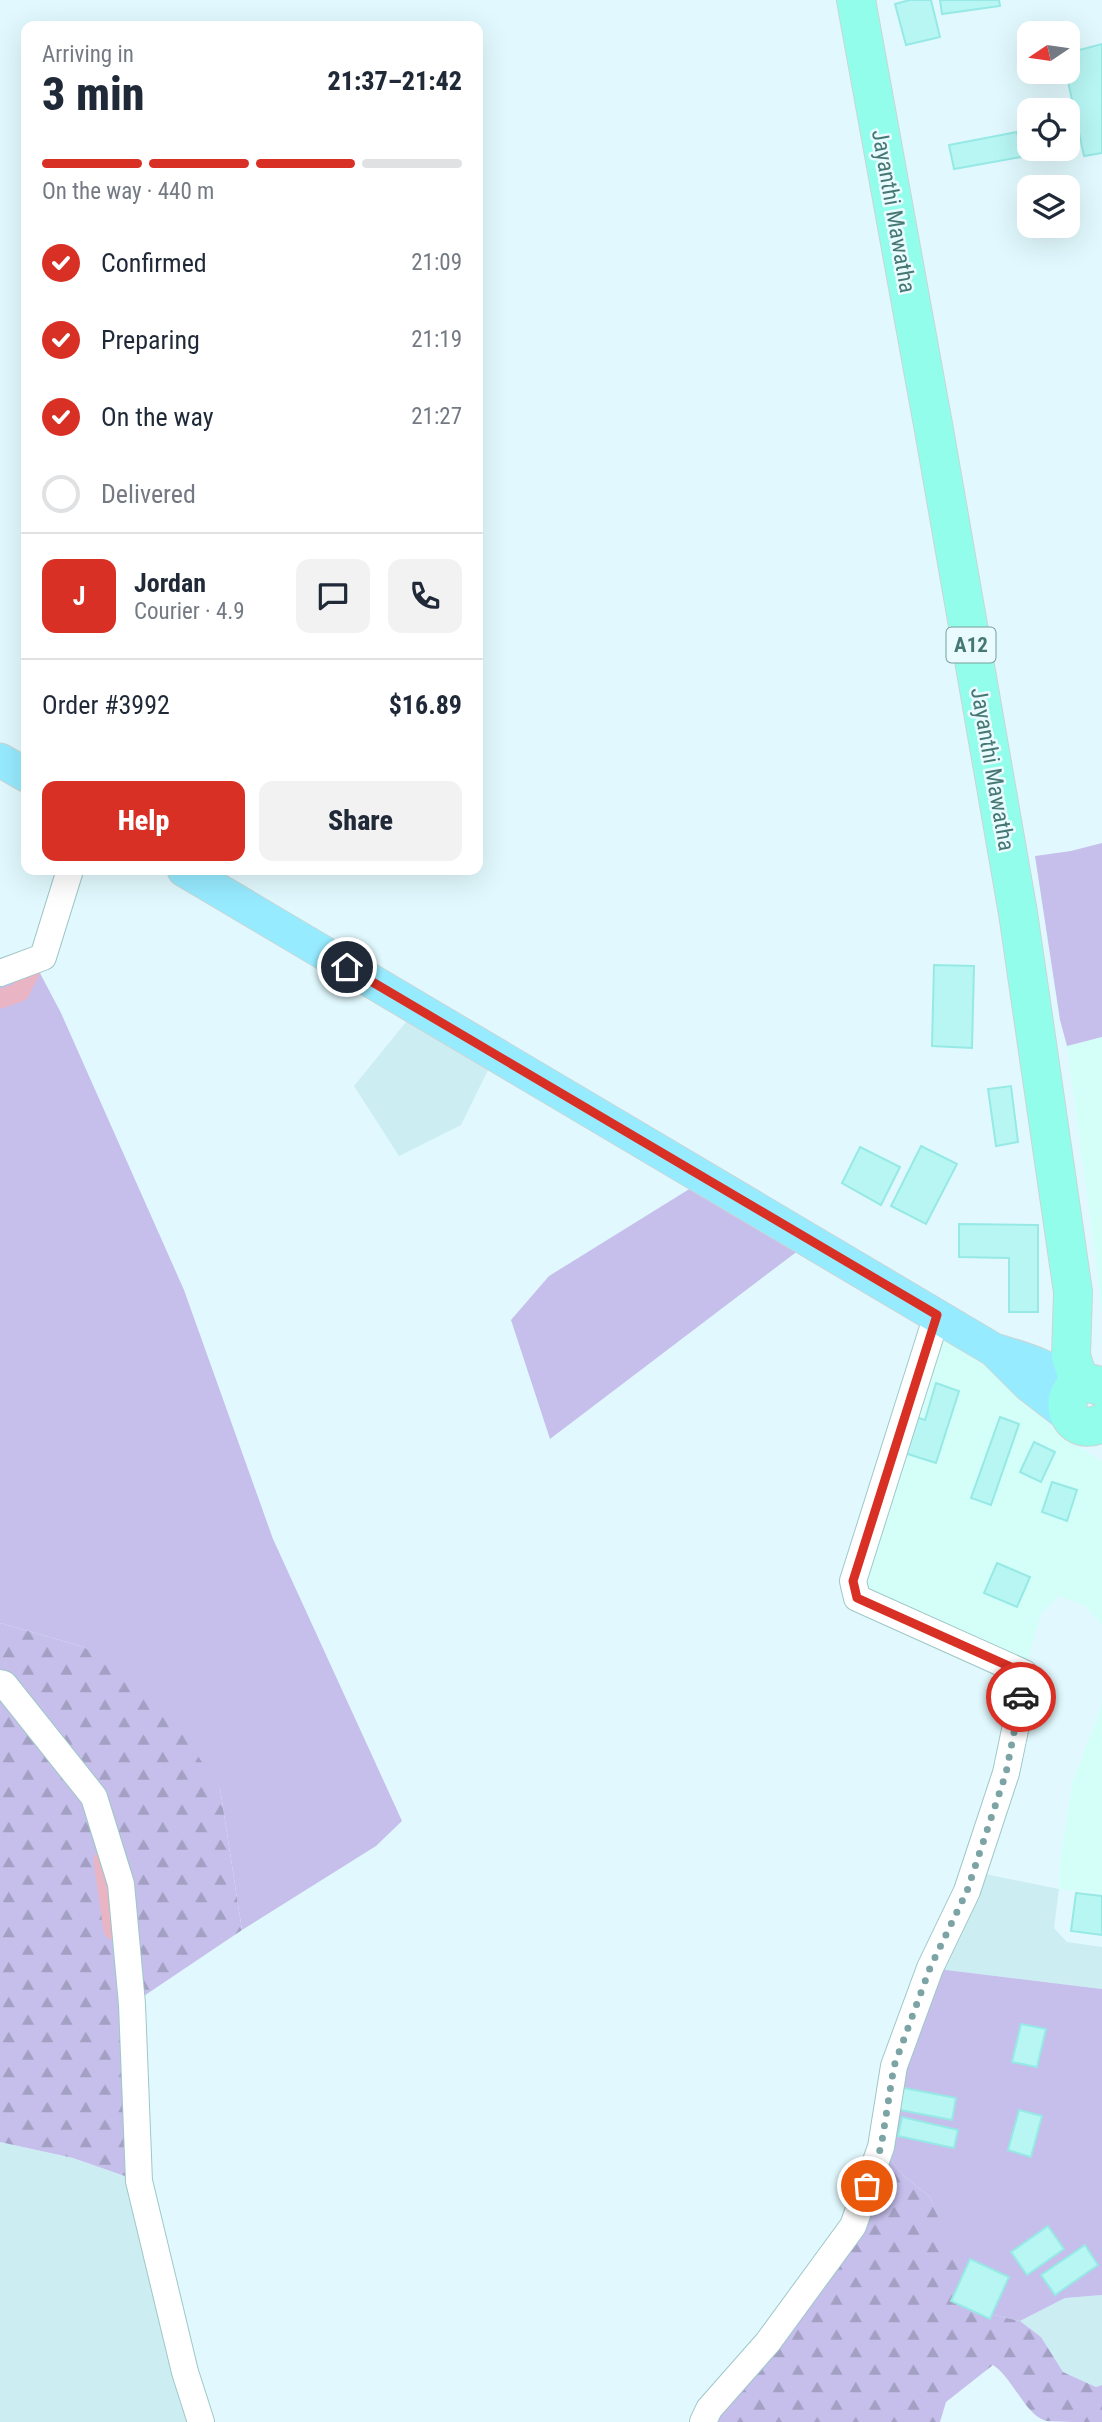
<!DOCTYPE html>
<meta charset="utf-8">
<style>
:root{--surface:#fff;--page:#f2f2f3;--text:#1f2937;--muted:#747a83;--line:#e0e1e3;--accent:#d93025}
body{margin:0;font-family:"Roboto Condensed",sans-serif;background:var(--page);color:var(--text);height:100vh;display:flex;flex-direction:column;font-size:26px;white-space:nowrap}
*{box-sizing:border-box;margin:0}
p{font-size:23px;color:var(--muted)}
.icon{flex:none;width:38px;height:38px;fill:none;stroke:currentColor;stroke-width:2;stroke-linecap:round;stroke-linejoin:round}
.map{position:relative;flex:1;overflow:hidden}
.drawer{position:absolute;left:21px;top:21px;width:462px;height:854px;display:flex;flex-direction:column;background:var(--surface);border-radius:14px;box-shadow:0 7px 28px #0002}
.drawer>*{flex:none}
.needle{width:46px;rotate:257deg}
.buttons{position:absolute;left:1017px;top:21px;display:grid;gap:14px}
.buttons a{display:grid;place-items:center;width:63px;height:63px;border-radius:14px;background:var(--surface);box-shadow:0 7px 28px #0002;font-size:35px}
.pin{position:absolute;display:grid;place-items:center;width:60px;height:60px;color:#fff;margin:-30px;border:4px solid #fff;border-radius:50%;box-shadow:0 2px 7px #0007}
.courier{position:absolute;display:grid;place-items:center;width:70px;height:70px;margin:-35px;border:5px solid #d93025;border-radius:50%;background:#fff;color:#222;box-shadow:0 2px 9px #0007}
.headline em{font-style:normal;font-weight:800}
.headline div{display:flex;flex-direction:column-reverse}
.headline{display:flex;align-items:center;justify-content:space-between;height:119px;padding:0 21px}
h1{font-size:46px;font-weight:800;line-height:52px}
.bar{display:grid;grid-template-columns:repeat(4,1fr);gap:10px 7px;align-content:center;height:84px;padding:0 21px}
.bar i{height:9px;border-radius:5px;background:var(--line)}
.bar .on{background:var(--accent)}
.bar p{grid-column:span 4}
.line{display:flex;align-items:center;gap:18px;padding:0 21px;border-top:2px solid var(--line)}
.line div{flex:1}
.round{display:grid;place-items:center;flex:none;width:74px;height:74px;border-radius:14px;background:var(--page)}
ol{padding:0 21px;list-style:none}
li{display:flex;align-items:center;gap:21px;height:77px}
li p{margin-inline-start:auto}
li .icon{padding:7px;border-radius:50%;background:var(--accent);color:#fff;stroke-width:4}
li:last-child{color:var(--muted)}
li i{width:38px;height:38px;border:4px solid var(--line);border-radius:50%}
.button{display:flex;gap:14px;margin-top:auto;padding:14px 21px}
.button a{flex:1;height:80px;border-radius:14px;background:var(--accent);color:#fff;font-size:28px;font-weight:800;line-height:80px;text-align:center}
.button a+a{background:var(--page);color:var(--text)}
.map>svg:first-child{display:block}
.residential{fill:#cceef3}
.commercial{fill:#d4fff9}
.green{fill:#c6bfec}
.forest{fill:url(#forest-firs)}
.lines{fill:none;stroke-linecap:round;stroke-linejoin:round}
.canal{stroke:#e9b4c3;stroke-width:19}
.building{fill:#b7f6f3;stroke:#96e9e5;stroke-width:2}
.minor-casing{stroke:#9fc7c7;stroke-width:28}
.major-casing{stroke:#c8d6d5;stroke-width:35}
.highway-casing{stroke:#c8d6d5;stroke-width:40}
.minor{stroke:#fff;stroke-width:26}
.major{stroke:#97ebff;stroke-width:33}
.highway{stroke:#93fdeb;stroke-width:38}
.done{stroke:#7ca4a4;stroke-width:7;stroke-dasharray:0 12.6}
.route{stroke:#d93025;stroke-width:9}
.labels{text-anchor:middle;stroke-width:5;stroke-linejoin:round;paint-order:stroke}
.shield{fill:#e9fbff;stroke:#779f9d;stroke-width:2}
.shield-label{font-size:21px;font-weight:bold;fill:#467773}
.street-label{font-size:23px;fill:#467773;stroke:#e9fbff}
</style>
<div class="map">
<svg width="1102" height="2422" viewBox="0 0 1102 2422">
<defs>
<pattern id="forest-firs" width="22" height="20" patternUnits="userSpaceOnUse" patternTransform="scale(1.75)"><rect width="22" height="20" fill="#c6bfec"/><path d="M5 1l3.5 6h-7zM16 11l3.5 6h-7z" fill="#a3a0c4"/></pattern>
</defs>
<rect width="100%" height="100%" fill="#e1f9fe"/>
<g class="residential">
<path d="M406,1022L490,1066L461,1125L399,1156L354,1086Z"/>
<path d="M985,1874L1059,1889L1054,1928L1067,1942L1102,1947V1989L930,1968Z"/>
<path d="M0,2142L73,2158L139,2181L201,2422H0Z"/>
<path d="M1102,2295V2385L1096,2387L1063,2372L1041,2337L1020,2321L1065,2298Z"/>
</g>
<g class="commercial">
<path d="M1102,1037V1307L1067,1046Z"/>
<path d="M940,1336L985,1365L1064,1437L1102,1461V1625L1085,1606L1059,1596L1041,1614L1024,1673L857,1598Z"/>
<path d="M1102,1694V1894L1059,1889L1060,1862L1072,1784L1101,1707Z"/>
</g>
<g class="green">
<path d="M1102,843V1037L1067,1046L1060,1020L1035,856L1071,851Z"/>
<path d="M31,956L61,1013L184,1290L273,1539L402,1821L376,1846L242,1930L220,1788L84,1647L0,1623V966Z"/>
<path d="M691,1188L799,1250L550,1439L511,1320L549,1276Z"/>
<path d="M930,1968L1102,1989V2295L1065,2298L1020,2321L972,2310L930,2197L903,2175L881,2147Z"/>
</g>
<g class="forest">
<path d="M0,1623L84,1647L168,1713L220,1788L242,1930L132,2004L139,2181L73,2158L0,2142Z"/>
<path d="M881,2147L903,2175L930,2197L967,2291L972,2310L1020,2321L1041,2337L1063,2372L1096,2387L1102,2385V2422C1085,2422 1062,2422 1046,2421C1024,2414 1014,2379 993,2365L946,2402L940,2422H703L853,2226Z"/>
</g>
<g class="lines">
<g class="canal">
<path d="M0,999L20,992L39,955"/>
<path d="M103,1860L113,1930"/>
</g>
</g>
<g class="building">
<path d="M910,0H931L940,37L906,45L895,4Z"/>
<path d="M940,0H999L1000,6L942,14Z"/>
<path d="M1102,44V153L1084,156L1066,72L1068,53Z"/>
<path d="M1017,132L1021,157L954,169L949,145Z"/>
<path d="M934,965L974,966L972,1048L932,1046Z"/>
<path d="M1011,1086L1018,1142L996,1146L988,1089Z"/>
<path d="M921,1146L957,1164L926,1224L891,1206Z"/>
<path d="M860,1147L900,1167L881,1205L842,1183Z"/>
<path d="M959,1224L1038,1225V1312H1009V1258L959,1257Z"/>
<path d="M936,1383L959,1391L936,1463L892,1449L904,1413L925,1420Z"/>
<path d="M1000,1417L1019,1424L991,1505L971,1498Z"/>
<path d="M1034,1442L1055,1452L1041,1482L1020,1472Z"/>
<path d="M1052,1482L1077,1490L1067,1521L1042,1512Z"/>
<path d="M997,1563L1030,1577L1017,1607L984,1593Z"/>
<path d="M1076,1893L1102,1896V1935L1071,1931Z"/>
<path d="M1021,2024L1046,2029L1037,2067L1012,2062Z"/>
<path d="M899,2087L956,2098L952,2120L895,2109Z"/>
<path d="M1019,2110L1042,2116L1031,2157L1008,2150Z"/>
<path d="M902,2117L958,2130L954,2148L898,2136Z"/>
<path d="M1048,2226L1064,2249L1027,2275L1011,2252Z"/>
<path d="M1085,2245L1098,2265L1055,2295L1041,2275Z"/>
<path d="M970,2259L1009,2277L990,2319L951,2301Z"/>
</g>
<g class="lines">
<g class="minor-casing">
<g id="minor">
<path d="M0,973L43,957L70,870"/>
<path d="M0,1683L4,1684L94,1797L121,1884L132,2004L139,2181L185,2372L201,2422"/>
<path d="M703,2422L709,2409L768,2342L853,2226L881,2147L894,2066L930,1968L967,1891L1006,1773L1025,1682L1024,1673L857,1598L853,1581L937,1315"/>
</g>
</g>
<g class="major-casing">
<g id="major">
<path d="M0,760L26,775"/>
<path d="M184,870L994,1350C1024,1359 1052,1366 1074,1388"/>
<path d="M998,1354L1029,1385L1069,1416"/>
</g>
</g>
<g class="highway-casing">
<g id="highway">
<path d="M856,0L934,430L1018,913L1073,1292L1071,1356L1080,1385"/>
<path d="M1102,1387C1055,1366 1057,1444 1102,1423"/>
</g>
</g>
<use href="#minor" class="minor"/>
<use href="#major" class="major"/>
<use href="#highway" class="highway"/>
</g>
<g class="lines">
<path class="done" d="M867,2186L881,2147L894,2066L930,1968L967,1891L1006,1773L1021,1697"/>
<path class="route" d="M347,967L937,1315L853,1581L857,1598L1024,1673L1021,1697"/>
</g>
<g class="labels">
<rect class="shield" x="946.5" y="627.5" width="49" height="35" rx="5"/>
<g class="shield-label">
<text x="971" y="652">A12</text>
</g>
<g class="street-label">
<text transform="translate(894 211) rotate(80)" y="8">Jayanthi Mawatha</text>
<text transform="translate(993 769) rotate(80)" y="8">Jayanthi Mawatha</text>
</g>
</g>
</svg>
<div class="buttons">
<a><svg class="needle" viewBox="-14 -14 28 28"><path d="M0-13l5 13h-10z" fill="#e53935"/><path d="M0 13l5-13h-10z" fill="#747a83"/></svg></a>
<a><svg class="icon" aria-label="locate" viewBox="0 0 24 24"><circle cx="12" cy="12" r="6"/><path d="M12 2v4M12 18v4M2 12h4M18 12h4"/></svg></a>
<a><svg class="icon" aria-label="layers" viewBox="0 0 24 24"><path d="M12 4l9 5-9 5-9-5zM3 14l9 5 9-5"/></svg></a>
</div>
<div class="pin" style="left:867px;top:2186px;background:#ea580c"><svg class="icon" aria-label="bag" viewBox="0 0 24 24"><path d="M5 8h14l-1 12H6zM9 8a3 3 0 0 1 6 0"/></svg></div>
<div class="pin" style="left:347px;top:967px;background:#1f2937"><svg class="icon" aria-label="home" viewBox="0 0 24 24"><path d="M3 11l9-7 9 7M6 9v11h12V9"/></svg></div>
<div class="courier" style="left:1021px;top:1697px"><svg class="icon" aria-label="car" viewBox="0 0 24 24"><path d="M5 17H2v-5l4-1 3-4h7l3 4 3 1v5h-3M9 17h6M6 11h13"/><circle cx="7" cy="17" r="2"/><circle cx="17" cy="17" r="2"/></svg></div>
<section class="drawer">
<div class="headline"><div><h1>3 min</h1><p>Arriving in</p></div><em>21:37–21:42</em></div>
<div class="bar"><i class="on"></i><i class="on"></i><i class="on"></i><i></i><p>On the way · 440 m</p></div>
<ol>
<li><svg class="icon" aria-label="check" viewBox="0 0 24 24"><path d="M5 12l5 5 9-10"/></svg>Confirmed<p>21:09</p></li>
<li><svg class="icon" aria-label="check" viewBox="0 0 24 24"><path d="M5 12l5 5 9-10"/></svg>Preparing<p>21:19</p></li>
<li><svg class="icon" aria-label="check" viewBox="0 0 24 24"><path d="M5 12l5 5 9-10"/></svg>On the way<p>21:27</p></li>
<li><i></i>Delivered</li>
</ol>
<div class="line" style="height:126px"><b class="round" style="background:var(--accent);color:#fff">J</b><div><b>Jordan</b><p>Courier · 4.9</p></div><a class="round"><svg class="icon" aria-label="chat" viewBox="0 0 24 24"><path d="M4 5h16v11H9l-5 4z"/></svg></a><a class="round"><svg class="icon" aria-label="phone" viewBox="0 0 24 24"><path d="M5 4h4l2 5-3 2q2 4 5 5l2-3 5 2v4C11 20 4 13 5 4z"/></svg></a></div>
<div class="line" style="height:91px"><div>Order #3992</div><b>$16.89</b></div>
<div class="button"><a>Help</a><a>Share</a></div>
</section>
</div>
